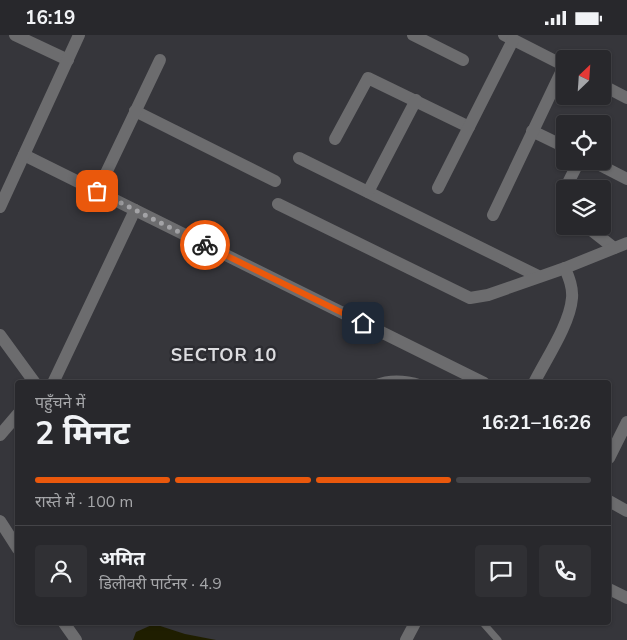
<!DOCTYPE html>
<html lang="hi">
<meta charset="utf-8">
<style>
:root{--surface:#28282c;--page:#303034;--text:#f1f3f6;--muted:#a5a6a9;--line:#444448;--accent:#ea580c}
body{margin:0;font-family:"Nunito Sans","Noto Sans Devanagari",sans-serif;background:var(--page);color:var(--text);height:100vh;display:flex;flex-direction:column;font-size:19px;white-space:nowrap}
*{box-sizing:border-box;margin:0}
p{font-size:16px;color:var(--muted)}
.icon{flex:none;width:28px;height:28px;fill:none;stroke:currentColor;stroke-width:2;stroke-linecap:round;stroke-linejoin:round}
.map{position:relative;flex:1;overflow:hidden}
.drawer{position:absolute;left:15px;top:345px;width:596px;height:245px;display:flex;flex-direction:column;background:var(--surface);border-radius:5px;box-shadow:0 1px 4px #0004,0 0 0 1px var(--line)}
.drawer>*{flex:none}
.needle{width:32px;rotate:25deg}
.fabs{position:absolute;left:556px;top:15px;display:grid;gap:10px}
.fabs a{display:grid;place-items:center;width:55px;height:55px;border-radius:5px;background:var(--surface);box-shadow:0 1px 4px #0004,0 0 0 1px var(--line);font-size:25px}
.pin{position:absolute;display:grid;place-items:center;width:42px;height:42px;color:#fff;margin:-21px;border-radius:10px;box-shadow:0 2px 8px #0006}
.courier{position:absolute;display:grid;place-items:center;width:50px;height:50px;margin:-25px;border:4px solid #ea580c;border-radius:50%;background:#fff;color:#222;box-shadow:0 1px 6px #0007}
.head em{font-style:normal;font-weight:700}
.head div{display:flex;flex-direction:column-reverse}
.head{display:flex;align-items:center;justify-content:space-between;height:85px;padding:0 20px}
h1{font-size:32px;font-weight:700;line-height:38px}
.bar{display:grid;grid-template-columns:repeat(4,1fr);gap:8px 5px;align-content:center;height:60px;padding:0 20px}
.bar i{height:6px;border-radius:4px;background:var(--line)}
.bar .active{background:var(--accent)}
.bar p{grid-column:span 4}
.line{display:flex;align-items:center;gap:12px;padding:0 20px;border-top:1px solid var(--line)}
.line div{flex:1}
.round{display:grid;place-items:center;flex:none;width:52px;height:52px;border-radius:5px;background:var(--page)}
.status{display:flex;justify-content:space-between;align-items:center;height:35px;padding:0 25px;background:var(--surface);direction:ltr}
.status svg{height:14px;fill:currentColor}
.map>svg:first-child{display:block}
.water{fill:#1f1e00}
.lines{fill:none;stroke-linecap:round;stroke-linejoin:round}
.service{stroke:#6c6c6e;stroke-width:7}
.minor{stroke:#6c6c6e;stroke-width:12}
.tertiary{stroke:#6c6c6e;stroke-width:12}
.done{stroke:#a3a3a6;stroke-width:5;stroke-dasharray:0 9}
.route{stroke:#ea580c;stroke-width:6}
.labels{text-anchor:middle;stroke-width:5;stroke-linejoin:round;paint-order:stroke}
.district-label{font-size:18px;font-weight:bold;letter-spacing:1px;fill:#dddde0;stroke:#2c2c31}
</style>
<div class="status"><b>16:19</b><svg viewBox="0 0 49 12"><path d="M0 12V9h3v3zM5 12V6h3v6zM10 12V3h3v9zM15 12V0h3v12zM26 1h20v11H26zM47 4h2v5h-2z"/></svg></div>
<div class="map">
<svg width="627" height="605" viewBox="0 0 627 605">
<rect width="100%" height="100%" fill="#36363b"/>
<path class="water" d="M154,589L185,599L216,605H133L136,597Z"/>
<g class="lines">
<g class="service">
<path d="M375,348C390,342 405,343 421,348"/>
<path d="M483,588L498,605"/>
</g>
<g class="minor">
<path d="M15,0L68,25"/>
<path d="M413,0L463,25"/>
<path d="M504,0L565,31"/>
<path d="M602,50L627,63"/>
<path d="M135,76L275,146"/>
<path d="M532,96L565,112"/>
<path d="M335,104L368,43L469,92"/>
<path d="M24,120L484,348"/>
<path d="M299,123L538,241"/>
<path d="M592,126L627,144"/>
<path d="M438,153L513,5"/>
<path d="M565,154L579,126"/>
<path d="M97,157L160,25"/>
<path d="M368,157L416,65"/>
<path d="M278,169L470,263L488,260L565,233"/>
<path d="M0,172L79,0"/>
<path d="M493,180L564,31"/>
<path d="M586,191L614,213"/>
<path d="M53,348L135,175"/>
<path d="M0,400L18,379"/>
<path d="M609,423L627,387"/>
<path d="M609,466L627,476"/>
<path d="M0,486L18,514"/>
<path d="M609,554L627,563"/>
<path d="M64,588L76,605"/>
</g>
<g class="tertiary">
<path d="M0,300L35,348"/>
<path d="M534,348C546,324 570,289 572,263C573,253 569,243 565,233L627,208"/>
<path d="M406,605L415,588"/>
</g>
</g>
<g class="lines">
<path class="done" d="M97,156L205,210"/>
<path class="route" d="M205,210L363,288"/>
</g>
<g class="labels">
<g class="district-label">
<text x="224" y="326">SECTOR 10</text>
</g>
</g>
</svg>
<div class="fabs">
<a><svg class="needle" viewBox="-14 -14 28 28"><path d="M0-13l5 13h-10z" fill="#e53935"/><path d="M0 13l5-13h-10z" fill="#a5a6a9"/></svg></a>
<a><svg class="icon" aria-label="locate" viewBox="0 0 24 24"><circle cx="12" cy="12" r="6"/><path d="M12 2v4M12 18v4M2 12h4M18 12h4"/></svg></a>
<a><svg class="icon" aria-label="layers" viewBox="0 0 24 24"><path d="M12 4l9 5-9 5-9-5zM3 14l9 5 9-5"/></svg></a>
</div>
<div class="pin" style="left:97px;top:156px;background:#ea580c"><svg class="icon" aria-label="bag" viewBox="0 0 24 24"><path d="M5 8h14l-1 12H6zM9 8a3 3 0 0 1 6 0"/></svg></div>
<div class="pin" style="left:363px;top:288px;background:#1f2937"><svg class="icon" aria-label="home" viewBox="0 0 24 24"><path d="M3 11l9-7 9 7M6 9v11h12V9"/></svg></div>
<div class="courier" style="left:205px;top:210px"><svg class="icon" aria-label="bike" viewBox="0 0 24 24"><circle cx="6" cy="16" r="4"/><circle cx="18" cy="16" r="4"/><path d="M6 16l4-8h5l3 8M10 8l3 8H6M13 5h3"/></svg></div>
<section class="drawer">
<div class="head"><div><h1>2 मिनट</h1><p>पहुँचने में</p></div><em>16:21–16:26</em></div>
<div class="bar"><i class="active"></i><i class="active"></i><i class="active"></i><i></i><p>रास्ते में · 100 m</p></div>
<div class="line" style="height:90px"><a class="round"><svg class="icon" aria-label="person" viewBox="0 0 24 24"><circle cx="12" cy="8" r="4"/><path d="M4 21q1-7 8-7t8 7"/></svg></a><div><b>अमित</b><p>डिलीवरी पार्टनर · 4.9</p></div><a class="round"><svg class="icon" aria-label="chat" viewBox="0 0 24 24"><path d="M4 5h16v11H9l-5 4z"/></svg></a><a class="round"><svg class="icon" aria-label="phone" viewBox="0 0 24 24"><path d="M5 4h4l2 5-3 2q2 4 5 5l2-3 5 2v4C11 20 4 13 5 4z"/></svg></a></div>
</section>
</div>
